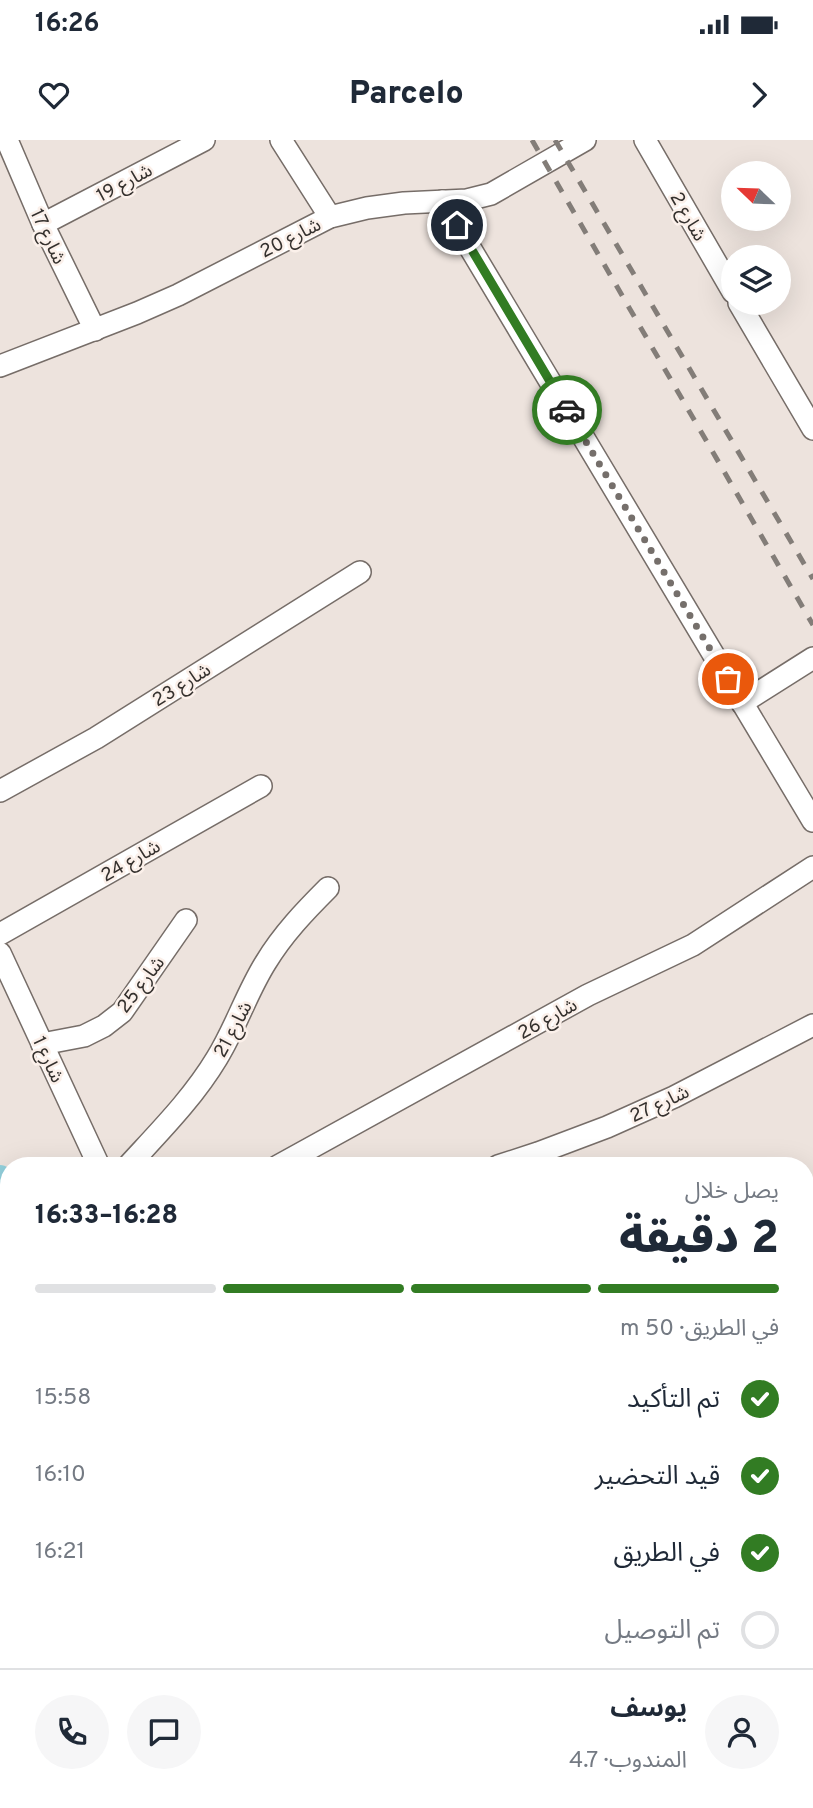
<!DOCTYPE html>
<html lang="ar">
<meta charset="utf-8">
<style>
:root{--surface:#fff;--page:#f6f6f7;--text:#1f2937;--muted:#747a83;--line:#e0e1e3;--accent:#327c23}
body{margin:0;font-family:Overpass,"Noto Sans Arabic",sans-serif;background:var(--page);color:var(--text);direction:rtl;height:100vh;display:flex;flex-direction:column;font-size:26px;white-space:nowrap}
*{box-sizing:border-box;margin:0}
p{font-size:23px;color:var(--muted)}
.icon{flex:none;width:38px;height:38px;fill:none;stroke:currentColor;stroke-width:2;stroke-linecap:round;stroke-linejoin:round}
.map{position:relative;flex:1;overflow:hidden;direction:ltr}
.drawer{position:absolute;left:0px;top:1017px;width:814px;height:653px;display:flex;flex-direction:column;background:var(--surface);border-radius:28px 28px 0 0;box-shadow:0 7px 28px #0002;direction:rtl}
.drawer>*{flex:none}
.needle{width:46px;rotate:293deg}
.buttons{position:absolute;left:721px;top:21px;display:grid;gap:14px}
.buttons a{display:grid;place-items:center;width:70px;height:70px;border-radius:50%;background:var(--surface);box-shadow:0 7px 28px #0002;font-size:35px}
.pin{position:absolute;display:grid;place-items:center;width:60px;height:60px;color:#fff;margin:-30px;border:4px solid #fff;border-radius:50%;box-shadow:0 2px 7px #0007}
.courier{position:absolute;display:grid;place-items:center;width:70px;height:70px;margin:-35px;border:5px solid #327c23;border-radius:50%;background:#fff;color:#222;box-shadow:0 2px 9px #0007}
.overview em{font-style:normal;font-weight:800}
.overview div{display:flex;flex-direction:column-reverse}
.overview{display:flex;align-items:center;justify-content:space-between;height:119px;padding:0 35px}
h1{font-size:46px;font-weight:800;line-height:52px}
.bar{display:grid;grid-template-columns:repeat(4,1fr);gap:10px 7px;align-content:center;height:84px;padding:0 35px}
.bar i{height:9px;border-radius:5px;background:var(--line)}
.bar .active{background:var(--accent)}
.bar p{grid-column:span 4}
.line{display:flex;align-items:center;gap:18px;padding:0 35px;border-top:2px solid var(--line)}
.line div{flex:1}
.round{display:grid;place-items:center;flex:none;width:74px;height:74px;border-radius:37px;background:var(--page)}
ol{padding:0 35px;list-style:none}
li{display:flex;align-items:center;gap:21px;height:77px}
li p{margin-inline-start:auto}
li .icon{padding:7px;border-radius:50%;background:var(--accent);color:#fff;stroke-width:4}
li:last-child{color:var(--muted)}
li i{width:38px;height:38px;border:4px solid var(--line);border-radius:50%}
.status{display:flex;justify-content:space-between;align-items:center;height:49px;padding:0 35px;background:var(--surface);direction:ltr}
.status svg{height:19px;fill:currentColor}
header{display:flex;justify-content:space-between;align-items:center;height:91px;padding:0 35px;background:var(--surface);font-size:32px;font-weight:800}
.map>svg:first-child{display:block}
.lines{fill:none;stroke-linecap:round;stroke-linejoin:round}
.canal{stroke:#93d0dc;stroke-width:28}
.minor-casing{stroke:#766d68;stroke-width:24}
.minor{stroke:#fff;stroke-width:21}
.rail{stroke:#837d78;stroke-width:5;stroke-dasharray:12 12;stroke-linecap:butt}
.done{stroke:#756f6b;stroke-width:7;stroke-dasharray:0 12.6}
.route{stroke:#327c23;stroke-width:9}
.labels{text-anchor:middle;stroke-width:5;stroke-linejoin:round;paint-order:stroke}
.street-label{font-size:19px;fill:#35312e;stroke:#fbf0ea}
</style>
<div class="status"><b>16:26</b><svg viewBox="0 0 49 12"><path d="M0 12V9h3v3zM5 12V6h3v6zM10 12V3h3v9zM15 12V0h3v12zM26 1h20v11H26zM47 4h2v5h-2z"/></svg></div>
<header><svg class="icon" aria-label="forward" viewBox="0 0 24 24"><path d="M9 5l7 7-7 7"/></svg>Parcelo<svg class="icon" aria-label="heart" viewBox="0 0 24 24"><path d="M12 20l-8-8c-3-5 5-10 8-4 3-6 11-1 8 4z"/></svg></header>
<div class="map">
<svg width="813" height="1668" viewBox="0 0 813 1668">
<rect width="100%" height="100%" fill="#ede3dd"/>
<g class="lines">
<g class="canal">
<path d="M0,1039L9,1057"/>
<path d="M298,1661L301,1668"/>
</g>
<g class="minor-casing">
<g id="minor">
<path d="M7,0L43,84L95,190"/>
<path d="M281,0L330,77"/>
<path d="M645,0L733,152"/>
<path d="M442,61L813,681"/>
<path d="M43,84L204,0"/>
<path d="M739,163L813,289"/>
<path d="M0,226L137,173L178,155L330,77L367,68L404,63L467,60L491,54L585,0"/>
<path d="M742,563L813,518"/>
<path d="M0,651L96,598L360,432"/>
<path d="M0,794L261,646"/>
<path d="M0,813L99,1026"/>
<path d="M42,904L84,896L104,886L122,872L186,780"/>
<path d="M128,1026C160,991 193,958 217,918C236,887 247,852 266,822C283,794 305,771 328,748"/>
<path d="M278,1026L588,855L693,805L813,727"/>
<path d="M498,1026L538,1013L607,987L674,957L813,885"/>
<path d="M805,1197L813,1194"/>
<path d="M805,1279L813,1298"/>
<path d="M0,1317L9,1335"/>
<path d="M805,1561L813,1558"/>
<path d="M167,1661L171,1668"/>
<path d="M413,1661L416,1668"/>
<path d="M527,1668L546,1661"/>
</g>
</g>
<use href="#minor" class="minor"/>
<g class="rail">
<path d="M532,0L813,485"/>
<path d="M555,0L813,439"/>
</g>
</g>
<g class="lines">
<path class="done" d="M567,270L728,539"/>
<path class="route" d="M457,85L567,270"/>
</g>
<g class="labels">
<g class="street-label">
<text transform="translate(124 42) rotate(-28)" y="7">شارع 19</text>
<text transform="translate(689 76) rotate(60)" y="7">شارع 2</text>
<text transform="translate(49 96) rotate(65)" y="7">شارع 17</text>
<text transform="translate(290 97) rotate(-27)" y="7">شارع 20</text>
<text transform="translate(181 544) rotate(-32)" y="7">شارع 23</text>
<text transform="translate(130 720) rotate(-30)" y="7">شارع 24</text>
<text transform="translate(140 844) rotate(-53)" y="7">شارع 25</text>
<text transform="translate(547 878) rotate(-29)" y="7">شارع 26</text>
<text transform="translate(232 889) rotate(-62)" y="7">شارع 21</text>
<text transform="translate(49 919) rotate(65)" y="7">شارع 1</text>
<text transform="translate(659 963) rotate(-25)" y="7">شارع 27</text>
</g>
</g>
</svg>
<div class="buttons">
<a><svg class="needle" viewBox="-14 -14 28 28"><path d="M0-13l5 13h-10z" fill="#e53935"/><path d="M0 13l5-13h-10z" fill="#747a83"/></svg></a>
<a><svg class="icon" aria-label="layers" viewBox="0 0 24 24"><path d="M12 4l9 5-9 5-9-5zM3 14l9 5 9-5"/></svg></a>
</div>
<div class="pin" style="left:728px;top:539px;background:#ea580c"><svg class="icon" aria-label="bag" viewBox="0 0 24 24"><path d="M5 8h14l-1 12H6zM9 8a3 3 0 0 1 6 0"/></svg></div>
<div class="pin" style="left:457px;top:85px;background:#1f2937"><svg class="icon" aria-label="home" viewBox="0 0 24 24"><path d="M3 11l9-7 9 7M6 9v11h12V9"/></svg></div>
<div class="courier" style="left:567px;top:270px"><svg class="icon" aria-label="car" viewBox="0 0 24 24"><path d="M5 17H2v-5l4-1 3-4h7l3 4 3 1v5h-3M9 17h6M6 11h13"/><circle cx="7" cy="17" r="2"/><circle cx="17" cy="17" r="2"/></svg></div>
<section class="drawer">
<div class="overview"><div><h1>2 دقيقة</h1><p>يصل خلال</p></div><em>16:28–16:33</em></div>
<div class="bar"><i class="active"></i><i class="active"></i><i class="active"></i><i></i><p>في الطريق · 50 m</p></div>
<ol>
<li><svg class="icon" aria-label="check" viewBox="0 0 24 24"><path d="M5 12l5 5 9-10"/></svg>تم التأكيد<p>15:58</p></li>
<li><svg class="icon" aria-label="check" viewBox="0 0 24 24"><path d="M5 12l5 5 9-10"/></svg>قيد التحضير<p>16:10</p></li>
<li><svg class="icon" aria-label="check" viewBox="0 0 24 24"><path d="M5 12l5 5 9-10"/></svg>في الطريق<p>16:21</p></li>
<li><i></i>تم التوصيل</li>
</ol>
<div class="line" style="height:126px"><a class="round"><svg class="icon" aria-label="person" viewBox="0 0 24 24"><circle cx="12" cy="8" r="4"/><path d="M4 21q1-7 8-7t8 7"/></svg></a><div><b>يوسف</b><p>المندوب · 4.7</p></div><a class="round"><svg class="icon" aria-label="chat" viewBox="0 0 24 24"><path d="M4 5h16v11H9l-5 4z"/></svg></a><a class="round"><svg class="icon" aria-label="phone" viewBox="0 0 24 24"><path d="M5 4h4l2 5-3 2q2 4 5 5l2-3 5 2v4C11 20 4 13 5 4z"/></svg></a></div>
</section>
</div>
